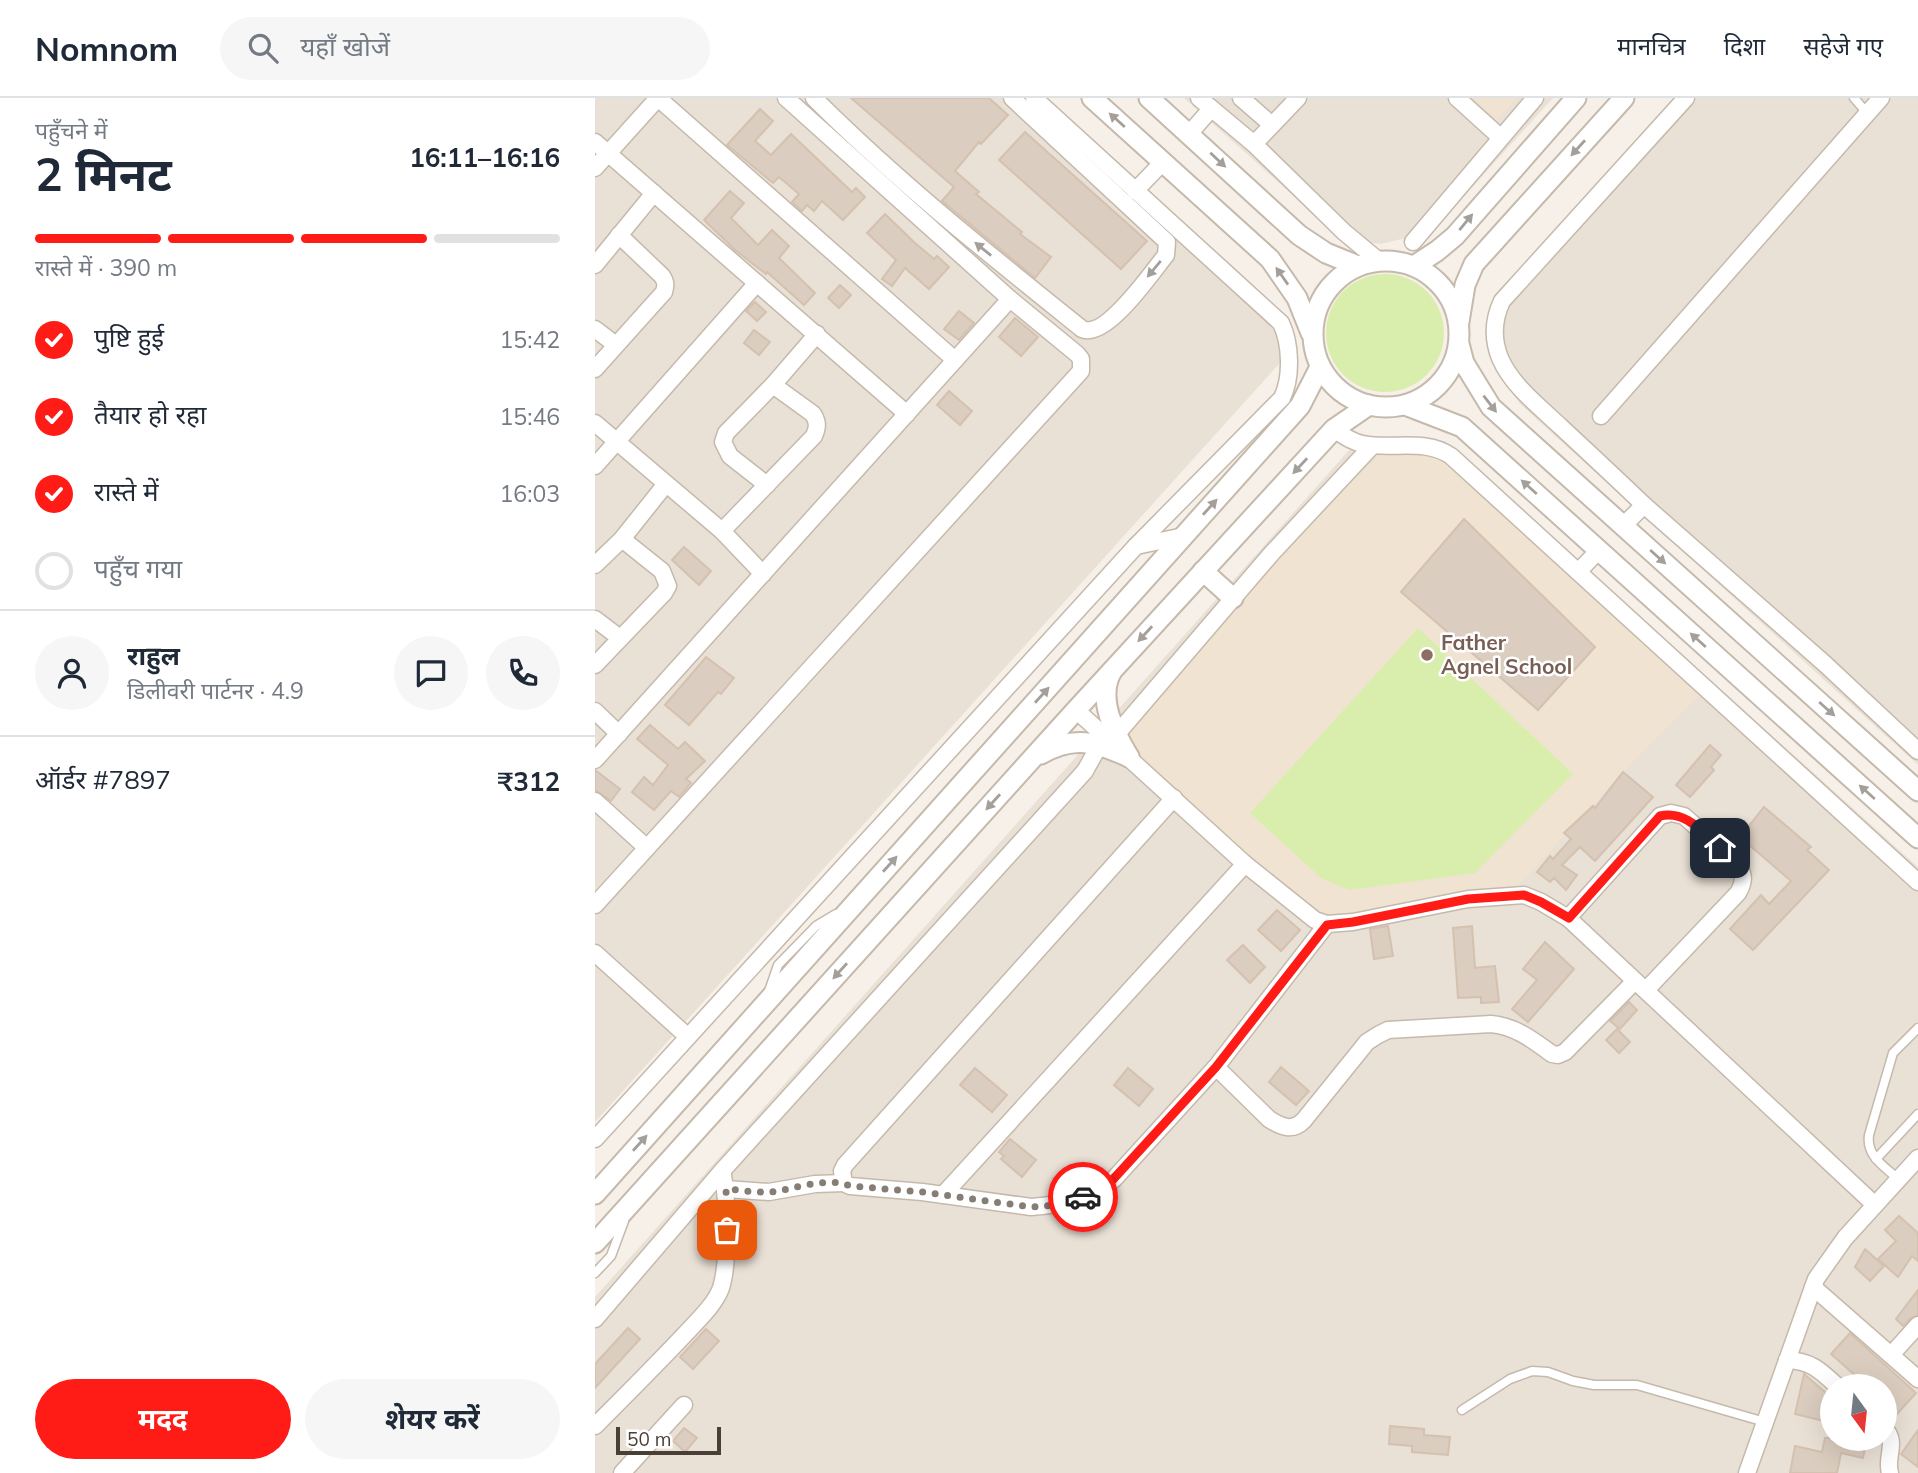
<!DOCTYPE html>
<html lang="hi">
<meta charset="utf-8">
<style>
:root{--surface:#fff;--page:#f6f6f7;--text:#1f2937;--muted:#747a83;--line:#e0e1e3;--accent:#ff1b16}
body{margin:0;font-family:Mulish,"Noto Sans Devanagari",sans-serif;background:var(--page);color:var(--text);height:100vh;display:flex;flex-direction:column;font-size:26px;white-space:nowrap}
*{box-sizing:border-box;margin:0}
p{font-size:23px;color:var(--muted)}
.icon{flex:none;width:38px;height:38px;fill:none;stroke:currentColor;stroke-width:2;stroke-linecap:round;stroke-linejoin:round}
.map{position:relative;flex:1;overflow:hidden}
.side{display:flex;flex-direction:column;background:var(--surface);width:595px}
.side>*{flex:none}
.needle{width:46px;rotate:165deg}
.tools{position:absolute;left:1225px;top:1276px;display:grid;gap:14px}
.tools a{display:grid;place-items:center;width:77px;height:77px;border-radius:50%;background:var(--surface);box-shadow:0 7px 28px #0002;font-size:35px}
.scale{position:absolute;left:21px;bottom:18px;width:105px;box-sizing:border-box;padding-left:7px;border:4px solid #4a3f36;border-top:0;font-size:19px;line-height:24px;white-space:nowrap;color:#4a3f36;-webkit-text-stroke:5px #fff;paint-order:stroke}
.pin{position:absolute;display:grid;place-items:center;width:60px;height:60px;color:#fff;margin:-30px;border-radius:14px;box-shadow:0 4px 10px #0006}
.courier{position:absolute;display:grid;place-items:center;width:70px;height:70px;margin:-35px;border:5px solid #ff1b16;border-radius:50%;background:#fff;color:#222;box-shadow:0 2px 9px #0007}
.headline em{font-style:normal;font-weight:700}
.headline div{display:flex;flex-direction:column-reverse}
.headline{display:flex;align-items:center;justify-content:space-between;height:119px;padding:0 35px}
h1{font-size:46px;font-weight:700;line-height:52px}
.bar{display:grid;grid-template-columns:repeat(4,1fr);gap:10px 7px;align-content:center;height:84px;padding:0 35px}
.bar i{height:9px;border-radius:5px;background:var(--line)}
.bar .on{background:var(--accent)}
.bar p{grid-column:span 4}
.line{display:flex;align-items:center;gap:18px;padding:0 35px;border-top:2px solid var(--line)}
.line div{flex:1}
.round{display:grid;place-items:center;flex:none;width:74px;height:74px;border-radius:37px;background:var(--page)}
ol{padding:0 35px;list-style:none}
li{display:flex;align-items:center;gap:21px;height:77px}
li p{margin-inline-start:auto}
li .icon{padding:7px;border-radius:50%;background:var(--accent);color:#fff;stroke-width:4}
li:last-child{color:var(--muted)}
li i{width:38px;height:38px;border:4px solid var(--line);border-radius:50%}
.action{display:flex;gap:14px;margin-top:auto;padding:14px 35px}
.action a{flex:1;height:80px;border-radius:42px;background:var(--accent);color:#fff;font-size:28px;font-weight:700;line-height:80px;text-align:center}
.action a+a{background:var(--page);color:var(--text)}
header{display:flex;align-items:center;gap:42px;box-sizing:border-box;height:98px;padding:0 35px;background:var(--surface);border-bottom:2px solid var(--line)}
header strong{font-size:33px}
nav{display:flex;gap:38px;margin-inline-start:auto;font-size:24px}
.search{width:490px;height:63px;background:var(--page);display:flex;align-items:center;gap:18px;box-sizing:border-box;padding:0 24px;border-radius:38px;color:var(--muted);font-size:26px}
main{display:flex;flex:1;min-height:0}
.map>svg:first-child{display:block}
.residential{fill:#eae1d6;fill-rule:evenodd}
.education{fill:#f0e3d1}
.green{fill:#d9eead}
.building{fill:#dbcdbf;stroke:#d4c1af;stroke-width:2}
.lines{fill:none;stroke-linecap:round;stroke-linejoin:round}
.service-casing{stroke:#c5b9ac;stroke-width:11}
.minor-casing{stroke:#c5b9ac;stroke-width:19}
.tertiary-casing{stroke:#c5b9ac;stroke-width:23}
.service{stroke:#fff;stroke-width:8}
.minor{stroke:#fff;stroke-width:16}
.tertiary{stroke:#fff;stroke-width:19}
.oneway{fill:#a49f9a}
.done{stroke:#867d74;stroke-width:7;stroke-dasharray:0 12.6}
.route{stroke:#ff1b16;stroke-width:9}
.education-dot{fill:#8d6e63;stroke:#fff;stroke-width:2.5}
.labels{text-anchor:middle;stroke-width:5;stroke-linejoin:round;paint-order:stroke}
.education-label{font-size:21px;font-weight:bold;fill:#785e54;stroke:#fff;text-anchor:start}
</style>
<header>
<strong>Nomnom</strong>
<div class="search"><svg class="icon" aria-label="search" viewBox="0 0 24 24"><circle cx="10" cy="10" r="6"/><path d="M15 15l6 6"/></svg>यहाँ खोजें</div>
<nav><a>मानचित्र</a><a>दिशा</a><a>सहेजे गए</a></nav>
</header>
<main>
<section class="side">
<div class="headline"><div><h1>2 मिनट</h1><p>पहुँचने में</p></div><em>16:11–16:16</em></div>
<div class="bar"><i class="on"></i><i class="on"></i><i class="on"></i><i></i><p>रास्ते में · 390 m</p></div>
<ol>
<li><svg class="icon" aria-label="check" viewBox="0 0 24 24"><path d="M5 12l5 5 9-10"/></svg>पुष्टि हुई<p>15:42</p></li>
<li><svg class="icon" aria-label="check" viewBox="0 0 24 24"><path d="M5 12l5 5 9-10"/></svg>तैयार हो रहा<p>15:46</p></li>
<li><svg class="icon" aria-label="check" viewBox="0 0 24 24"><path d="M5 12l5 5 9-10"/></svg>रास्ते में<p>16:03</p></li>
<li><i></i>पहुँच गया</li>
</ol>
<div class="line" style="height:126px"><a class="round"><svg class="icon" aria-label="person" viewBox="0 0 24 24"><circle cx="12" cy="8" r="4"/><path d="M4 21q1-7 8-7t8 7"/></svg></a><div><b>राहुल</b><p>डिलीवरी पार्टनर · 4.9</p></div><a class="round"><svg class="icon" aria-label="chat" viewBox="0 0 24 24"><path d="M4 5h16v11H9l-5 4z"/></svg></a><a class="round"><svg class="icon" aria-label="phone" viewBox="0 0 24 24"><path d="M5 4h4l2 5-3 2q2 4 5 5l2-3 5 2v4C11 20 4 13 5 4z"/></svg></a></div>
<div class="line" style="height:91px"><div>ऑर्डर #7897</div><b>₹312</b></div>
<div class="action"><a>मदद</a><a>शेयर करें</a></div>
</section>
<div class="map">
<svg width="1323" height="1375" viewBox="0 0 1323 1375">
<rect width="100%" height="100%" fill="#f6f0e8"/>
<g class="residential">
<path d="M0,0H426L702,246L0,1024Z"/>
<path d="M589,0H958L843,127L827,136L786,146L747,141Z"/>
<path d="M1087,0H1323V667L924,305L902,271L890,234L903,199Z"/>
<path d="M764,341L850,343L1323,769V1375H0V1199ZM1237,1288H1290V1340H1237Z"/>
</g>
<g class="education">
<path d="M877,0H922L902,22Z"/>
<path d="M788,354L837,358L866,374L1106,595L1035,667L917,794L735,821L717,813L678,782L544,660L533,642L537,629L643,505L741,399Z"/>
</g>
<g class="green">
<circle cx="790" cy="235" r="59"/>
<path d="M823,530L978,676L880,775L754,792L726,780L655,715Z"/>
</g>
<g class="building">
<path d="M256,0H394L413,17L386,46L384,44L360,73L384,94L381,96L427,134L425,136L456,159L440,180L347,103L359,89Z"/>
<path d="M165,11L178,23L160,43L176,57L196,36L257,94L261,90L270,99L248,122L227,103L219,113L212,107L207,113L197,104L204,96L184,79L178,85L132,47Z"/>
<path d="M430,34L552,143L526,171L404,62Z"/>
<path d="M135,93L149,105L136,120L163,147L177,132L194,148L184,160L220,195L209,207L172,174L171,176L140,152L109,122Z"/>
<path d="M290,116L320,145L339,161L342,158L354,169L334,191L310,170L297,188L287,181L301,162L272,135Z"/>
<path d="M245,187L256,197L244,210L233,200Z"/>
<path d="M160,204L171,214L162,223L151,213Z"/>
<path d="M364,213L379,225L364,242L349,231Z"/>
<path d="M420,220L443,239L426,258L404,239Z"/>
<path d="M159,232L175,244L164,257L149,245Z"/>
<path d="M354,293L377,313L365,327L342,307Z"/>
<path d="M869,421L1000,549L943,612L806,494Z"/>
<path d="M89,449L116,473L104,487L77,462Z"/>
<path d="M111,559L139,580L126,596L123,594L94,627L70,607Z"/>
<path d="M55,627L83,651L90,644L110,663L91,681L96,685L84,699L76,693L59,712L37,694L49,679L58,687L73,667L42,641Z"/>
<path d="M1115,647L1126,657L1116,669L1119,672L1095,699L1081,687Z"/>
<path d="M0,672L25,691L16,703L0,692Z"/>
<path d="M1028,674L1058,699L1000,763L985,749L967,767L982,777L971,792L959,780L955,784L942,774L955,758L958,761L976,741L969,735L998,708L1000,710Z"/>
<path d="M1169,709L1216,749L1212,752L1234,772L1158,852L1135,831L1166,797L1174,806L1196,783L1145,739Z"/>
<path d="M682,812L705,832L686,853L663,832Z"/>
<path d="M793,828L798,858L779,861L775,831Z"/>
<path d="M877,828L880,870L900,868L904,904L886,905V899L863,900L858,830Z"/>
<path d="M950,844L979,871L933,924L917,911L942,882L928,871Z"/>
<path d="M648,847L670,869L655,885L632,862Z"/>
<path d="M1034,904L1042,912L1025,931L1015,923Z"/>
<path d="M1022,931L1035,944L1024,955L1011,942Z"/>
<path d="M686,969L714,993L701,1007L674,984Z"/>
<path d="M380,970L412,997L397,1014L365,987Z"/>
<path d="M533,970L558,991L544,1008L519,987Z"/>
<path d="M415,1041L441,1062L427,1079L406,1061L409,1058L404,1054Z"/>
<path d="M1304,1118L1323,1135V1163L1317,1158L1303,1179L1283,1161L1301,1143L1290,1132Z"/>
<path d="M1270,1151L1289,1168L1275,1183L1260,1169Z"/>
<path d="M1323,1192V1217L1316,1220L1308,1228L1301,1221Z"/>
<path d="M33,1230L45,1241L0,1290V1266Z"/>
<path d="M111,1231L124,1243L98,1271L85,1259Z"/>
<path d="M1255,1235L1321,1295L1302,1316L1290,1305V1288H1272L1236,1256Z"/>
<path d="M1209,1276L1237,1300V1325L1200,1316Z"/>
<path d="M795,1328L829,1331V1337L855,1339L853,1357L817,1354V1348L794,1346Z"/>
<path d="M89,1330L102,1340L90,1354L78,1343Z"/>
<path d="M1323,1332V1369L1306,1356Z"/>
<path d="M1230,1340H1272L1268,1360L1246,1355L1242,1375H1195L1200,1348L1227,1354Z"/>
</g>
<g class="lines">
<g class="service-casing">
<g id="service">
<path d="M1259,0L1272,15"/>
<path d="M174,893L183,867L221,828L241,816"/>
<path d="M1281,1061L1323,1016"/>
<path d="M1303,1081C1289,1068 1271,1058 1274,1037L1298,955L1323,930"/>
<path d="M0,1175L16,1158L29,1123"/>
<path d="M867,1312L915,1281L937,1273L953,1274L978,1283L999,1287H1042L1170,1324"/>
</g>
</g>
<g class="minor-casing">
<g id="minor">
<path d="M63,0L360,262"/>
<path d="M219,0C303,84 395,157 487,231C511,242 557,174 571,157L572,144L417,0"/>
<path d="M604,0L659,46L749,134L784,163"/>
<path d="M646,0L677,27"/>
<path d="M862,0L905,39"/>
<path d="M594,36L616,11"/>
<path d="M0,44L312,316"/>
<path d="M659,46L703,0"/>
<path d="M0,70L63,0"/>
<path d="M540,93L568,64"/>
<path d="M818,144L940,0"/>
<path d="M0,167L59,95"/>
<path d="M0,231L21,247"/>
<path d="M0,271L69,194C71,187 71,184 67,178L24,137"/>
<path d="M1006,318L1286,0"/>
<path d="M0,325L127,433L168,476"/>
<path d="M739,331C748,338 757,344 768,346C797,352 830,340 856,358L1323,784"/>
<path d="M0,368L162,185"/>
<path d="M172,387L135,358L128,344L131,335L178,287L222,236"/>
<path d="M1049,407C1022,381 994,355 966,329C944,308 917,288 905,260C897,240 898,222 907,203L1091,0"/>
<path d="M1028,428L1049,407L1230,566L1323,653"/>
<path d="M127,433L219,338C223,329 223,324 218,316L178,287"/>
<path d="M541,448L589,438"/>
<path d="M0,467L27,441L70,387"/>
<path d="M983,474L1004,452"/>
<path d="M0,521L25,540"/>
<path d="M0,567L69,495L73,488L67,473L27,441"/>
<path d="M481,612L650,766L720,822L732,826L758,824L873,801L929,797L946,804L973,820L1280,1107"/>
<path d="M0,613L24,636"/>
<path d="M521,637L677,455L777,348"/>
<path d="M0,662L415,201"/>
<path d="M579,700L250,1067L247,1073L249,1085L255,1088L327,1094L436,1109C464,1107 498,1101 519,1081L621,969L732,826"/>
<path d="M0,703L52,750"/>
<path d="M0,807L486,273V261L482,256L415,201L191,0"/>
<path d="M973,820L1065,718L1076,715L1089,718L1143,766C1149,777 1150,783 1143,795L1052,891"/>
<path d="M0,855L92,938"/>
<path d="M621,969L674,1021C686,1029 698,1034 709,1022L772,944L783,937L793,932L896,926C920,928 938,942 957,956L963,957L970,954L1040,883"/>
<path d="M0,1041L541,448L687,300C697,279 696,246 686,225L439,0"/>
<path d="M131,1091L174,1094L220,1086L249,1085"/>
<path d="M348,1097L650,766"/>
<path d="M1218,1189L1323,1281"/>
<path d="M0,1221L127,1073L490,673L505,646"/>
<path d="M1296,1257L1323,1227"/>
<path d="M1192,1262C1216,1263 1225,1272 1242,1288"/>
<path d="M0,1328C32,1296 63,1265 94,1232C105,1220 120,1206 126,1190C134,1164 133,1100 127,1073"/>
<path d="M1290,1331C1303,1345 1290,1359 1295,1375"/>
<path d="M27,1375L89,1307"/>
<path d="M1152,1375L1221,1181L1250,1140L1323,1060"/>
</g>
</g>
<g class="tertiary-casing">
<g id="tertiary">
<path d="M497,0L675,161L702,200L716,235"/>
<path d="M554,0L704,137L731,155L763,168"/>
<circle cx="791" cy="236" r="73"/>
<path d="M819,168L842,153L860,138L981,0"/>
<path d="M864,224L870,187L879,166L1029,0"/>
<path d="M864,246L869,265L896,309L1323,693"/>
<path d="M810,307L867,329L1323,740"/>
<path d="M608,473L638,500"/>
<path d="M517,573C501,600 520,636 534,659"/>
<path d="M446,656C479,637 501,644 534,659"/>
<path d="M0,1096L705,308L725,269"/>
<path d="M0,1145L481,612L739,331L774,307"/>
</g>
</g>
<use href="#service" class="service"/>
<use href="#minor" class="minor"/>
<use href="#tertiary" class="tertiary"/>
</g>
<defs><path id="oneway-solid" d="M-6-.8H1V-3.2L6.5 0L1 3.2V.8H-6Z" transform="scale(1.75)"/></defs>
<g class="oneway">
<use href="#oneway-solid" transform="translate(522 22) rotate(-138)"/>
<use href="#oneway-solid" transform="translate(983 50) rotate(132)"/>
<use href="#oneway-solid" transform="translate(623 62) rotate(43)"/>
<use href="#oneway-solid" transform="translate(871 124) rotate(-51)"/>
<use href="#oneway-solid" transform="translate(388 151) rotate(-141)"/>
<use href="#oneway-solid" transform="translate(559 171) rotate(130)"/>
<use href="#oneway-solid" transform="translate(687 178) rotate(-125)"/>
<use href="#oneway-solid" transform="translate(895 306) rotate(52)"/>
<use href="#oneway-solid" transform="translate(705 368) rotate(133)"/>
<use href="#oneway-solid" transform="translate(934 389) rotate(-138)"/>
<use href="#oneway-solid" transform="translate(615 409) rotate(-48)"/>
<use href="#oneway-solid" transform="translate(1063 459) rotate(42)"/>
<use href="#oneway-solid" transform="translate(550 536) rotate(133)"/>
<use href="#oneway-solid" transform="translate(1103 542) rotate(-138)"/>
<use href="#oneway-solid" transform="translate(447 597) rotate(-48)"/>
<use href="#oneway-solid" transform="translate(1232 611) rotate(42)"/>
<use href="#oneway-solid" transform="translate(1272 694) rotate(-138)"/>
<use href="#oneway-solid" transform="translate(398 704) rotate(132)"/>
<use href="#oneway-solid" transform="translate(295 766) rotate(-48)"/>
<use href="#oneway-solid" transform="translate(245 873) rotate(132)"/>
<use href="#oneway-solid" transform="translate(45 1045) rotate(-48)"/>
</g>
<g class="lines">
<path class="done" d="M132,1132L131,1091C146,1092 162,1095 176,1094C199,1091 234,1078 255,1088L327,1094L436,1109L452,1108L488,1099"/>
<path class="route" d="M488,1099L512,1088L621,969L732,827L758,824L873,801L929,797L946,804L974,820L1065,718C1091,712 1107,734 1125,750"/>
</g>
<circle class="education-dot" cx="832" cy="557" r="7"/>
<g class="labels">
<g class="education-label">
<text x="846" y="552">Father<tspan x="846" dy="24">Agnel School</tspan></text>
</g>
</g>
</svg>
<div class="tools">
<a><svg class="needle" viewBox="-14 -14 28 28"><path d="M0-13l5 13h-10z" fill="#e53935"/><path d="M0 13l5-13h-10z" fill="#747a83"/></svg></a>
</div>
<div class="scale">50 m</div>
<div class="pin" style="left:132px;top:1132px;background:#ea580c"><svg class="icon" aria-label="bag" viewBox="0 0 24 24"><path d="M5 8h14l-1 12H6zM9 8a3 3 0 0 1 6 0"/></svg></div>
<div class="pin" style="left:1125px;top:750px;background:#1f2937"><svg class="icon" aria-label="home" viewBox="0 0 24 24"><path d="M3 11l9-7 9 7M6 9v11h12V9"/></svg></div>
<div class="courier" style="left:488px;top:1099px"><svg class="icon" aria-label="car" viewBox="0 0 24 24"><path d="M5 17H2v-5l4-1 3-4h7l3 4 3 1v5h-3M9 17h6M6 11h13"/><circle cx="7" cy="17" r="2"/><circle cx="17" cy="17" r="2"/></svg></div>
</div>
</main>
